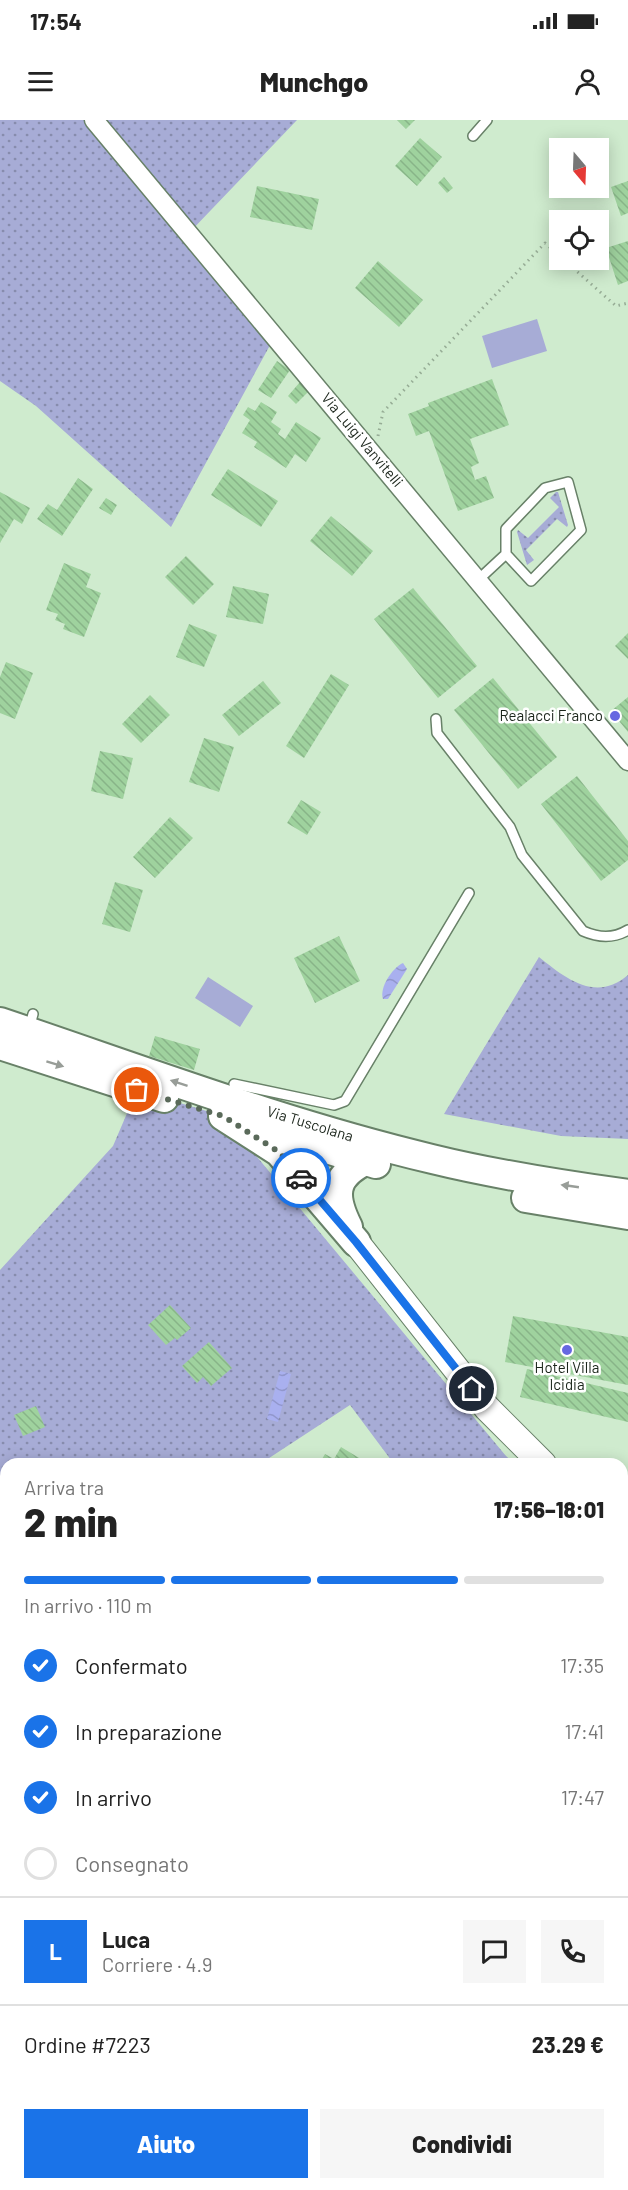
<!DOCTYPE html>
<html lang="it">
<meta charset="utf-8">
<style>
:root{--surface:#fff;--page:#f6f6f6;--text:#222;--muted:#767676;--line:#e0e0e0;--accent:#1a73e8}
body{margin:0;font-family:Barlow,sans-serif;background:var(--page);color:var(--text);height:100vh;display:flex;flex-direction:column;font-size:22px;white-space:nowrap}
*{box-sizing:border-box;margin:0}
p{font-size:20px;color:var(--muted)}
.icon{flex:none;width:33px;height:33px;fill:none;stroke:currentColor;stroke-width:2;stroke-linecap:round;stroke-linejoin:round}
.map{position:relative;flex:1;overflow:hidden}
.sheet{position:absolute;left:0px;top:1338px;width:628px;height:732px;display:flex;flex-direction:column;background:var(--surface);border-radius:18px 18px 0 0;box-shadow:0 3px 15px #0003}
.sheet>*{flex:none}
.needle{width:39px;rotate:161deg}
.buttons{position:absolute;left:549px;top:18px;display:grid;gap:12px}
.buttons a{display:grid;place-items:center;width:60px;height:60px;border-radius:0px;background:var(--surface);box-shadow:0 3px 15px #0003;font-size:30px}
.pin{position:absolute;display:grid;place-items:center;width:51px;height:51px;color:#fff;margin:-26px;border:3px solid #fff;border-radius:50%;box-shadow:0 2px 6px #0007}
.courier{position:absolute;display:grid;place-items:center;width:60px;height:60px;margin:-30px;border:4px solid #1a73e8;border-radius:50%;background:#fff;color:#222;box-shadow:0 2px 8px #0007}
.headline em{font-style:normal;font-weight:800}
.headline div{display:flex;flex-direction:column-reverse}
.headline{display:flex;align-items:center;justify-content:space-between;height:102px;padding:0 24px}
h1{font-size:39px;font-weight:800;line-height:45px}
.bar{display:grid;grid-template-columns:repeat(4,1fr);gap:9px 6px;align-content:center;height:72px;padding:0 24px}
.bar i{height:8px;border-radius:4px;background:var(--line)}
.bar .current{background:var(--accent)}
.bar p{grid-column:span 4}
.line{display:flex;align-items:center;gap:15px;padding:0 24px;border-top:2px solid var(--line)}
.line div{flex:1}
.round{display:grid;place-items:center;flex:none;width:63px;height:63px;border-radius:0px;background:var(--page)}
ol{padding:0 24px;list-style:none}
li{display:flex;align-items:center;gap:18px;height:66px}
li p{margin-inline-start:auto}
li .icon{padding:6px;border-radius:50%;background:var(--accent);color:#fff;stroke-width:4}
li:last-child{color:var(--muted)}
li i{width:33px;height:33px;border:3px solid var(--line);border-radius:50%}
.button{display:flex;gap:12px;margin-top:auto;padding:12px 24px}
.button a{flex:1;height:69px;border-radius:0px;background:var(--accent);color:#fff;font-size:24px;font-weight:800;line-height:69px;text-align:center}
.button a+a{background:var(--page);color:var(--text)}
.status{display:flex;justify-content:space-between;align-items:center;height:42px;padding:0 30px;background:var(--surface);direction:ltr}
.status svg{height:16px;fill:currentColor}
header{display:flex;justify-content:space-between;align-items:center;height:78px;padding:0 24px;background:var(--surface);font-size:27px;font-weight:800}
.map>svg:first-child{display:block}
.grass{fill:url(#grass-dots)}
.pitch{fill:#a7acd6}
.water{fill:url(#water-waves)}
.building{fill:url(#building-back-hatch)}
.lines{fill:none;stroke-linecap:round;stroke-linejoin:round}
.lane-casing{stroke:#688168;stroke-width:12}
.street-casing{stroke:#688168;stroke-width:21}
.secondary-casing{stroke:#688168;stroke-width:28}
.primary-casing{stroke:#688168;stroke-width:32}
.path{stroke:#96ac95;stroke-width:3;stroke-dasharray:1.5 4.5;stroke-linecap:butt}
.lane{stroke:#fff;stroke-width:9}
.street{stroke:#fff;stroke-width:18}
.secondary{stroke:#fff;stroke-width:26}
.primary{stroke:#fff;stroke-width:28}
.oneway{fill:#989d98}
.done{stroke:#5a6a5a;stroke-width:6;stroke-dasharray:0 10.8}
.route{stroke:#1a73e8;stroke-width:8}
.poi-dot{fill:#6768e1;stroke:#fff;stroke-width:2}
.labels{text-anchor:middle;stroke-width:5;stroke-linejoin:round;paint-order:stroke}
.street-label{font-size:15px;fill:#1b251b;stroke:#fff}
.poi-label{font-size:15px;fill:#1b251b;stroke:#fff;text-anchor:end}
</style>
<div class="status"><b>17:54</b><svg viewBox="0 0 49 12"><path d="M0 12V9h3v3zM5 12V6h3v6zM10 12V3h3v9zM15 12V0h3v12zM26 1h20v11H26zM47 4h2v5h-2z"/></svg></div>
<header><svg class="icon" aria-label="menu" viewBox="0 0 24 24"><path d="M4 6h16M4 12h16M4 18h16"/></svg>Munchgo<svg class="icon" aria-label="person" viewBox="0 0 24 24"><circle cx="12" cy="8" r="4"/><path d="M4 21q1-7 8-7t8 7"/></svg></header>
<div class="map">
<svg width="628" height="2070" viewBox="0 0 628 2070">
<defs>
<pattern id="grass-dots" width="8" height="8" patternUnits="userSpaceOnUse" patternTransform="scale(1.5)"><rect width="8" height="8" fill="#a7acd6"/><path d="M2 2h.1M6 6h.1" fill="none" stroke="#878cad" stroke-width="1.8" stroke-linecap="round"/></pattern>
<pattern id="water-waves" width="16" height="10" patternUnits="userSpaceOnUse" patternTransform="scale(1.5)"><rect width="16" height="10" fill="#a9b0ef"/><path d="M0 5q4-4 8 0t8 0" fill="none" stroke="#9197cc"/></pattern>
<pattern id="building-back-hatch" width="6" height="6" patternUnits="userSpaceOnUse" patternTransform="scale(1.5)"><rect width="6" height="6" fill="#9fd29e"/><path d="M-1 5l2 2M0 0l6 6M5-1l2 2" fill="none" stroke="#88b488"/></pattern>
</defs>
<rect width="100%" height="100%" fill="#cfebce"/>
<g class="grass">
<path d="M0,0H297L189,113L275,216L171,407L36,286L0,261Z"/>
<path d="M556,372H558L568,405L567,407L557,399L526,430L534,440L527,445L517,412L518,410L528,418L559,387L550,378Z"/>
<path d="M539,837C565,858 596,883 628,855V1019L561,1016L444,994Z"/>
<path d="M137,970L223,996L506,1336L515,1344H394L350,1285L260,1344H6V2064H235L230,2070H0V1150L113,1026Z"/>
<path d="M622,1397L628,1398V1560L622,1613Z"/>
</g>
<g class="pitch">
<path d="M537,199L547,231L492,248L482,216Z"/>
<path d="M208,857L253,886L240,907L195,878Z"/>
</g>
<g class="water">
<path d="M403,843L407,849L388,879H383C379,868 392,848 403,843Z"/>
<path d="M280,1251L291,1254L278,1302L267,1299Z"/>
</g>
<g class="building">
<path d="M397,0H415L406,9Z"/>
<path d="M420,18L442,37L417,66L395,46Z"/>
<path d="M444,57L453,68L447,73L438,63Z"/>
<path d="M628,61V93L621,96L611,67Z"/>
<path d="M257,66L319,79L312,110L250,97Z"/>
<path d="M628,121V161L618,165L606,128Z"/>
<path d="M378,141L423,180L399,207L355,168Z"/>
<path d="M277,241L290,250L271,278L258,270Z"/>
<path d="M492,259L509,305L470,319L479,343L471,347L475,360L486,356L494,378L458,391L429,311L416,316L408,294L429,286L428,283Z"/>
<path d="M300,262L310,270L296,284L288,276Z"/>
<path d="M261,282L277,292L271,302L281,309L278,314L285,319L296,302L321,318L306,342L295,334L286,348L254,327L257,322L242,313L250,300L243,295L248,287L255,291Z"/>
<path d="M228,349L278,381L261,407L211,375Z"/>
<path d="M78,358L93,369L62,416L37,399L48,384L57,390Z"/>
<path d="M0,372L30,388L22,404L14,399L0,423Z"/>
<path d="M106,378L117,385L111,395L99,388Z"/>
<path d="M331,396L373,431L352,456L310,421Z"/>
<path d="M186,436L214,464L193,485L165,457Z"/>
<path d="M64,443L91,454L86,467L101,473L84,517L63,509L65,504L55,500L58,494L46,490Z"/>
<path d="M233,466L269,474L263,504L226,497Z"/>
<path d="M413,468L477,546L438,578L374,499Z"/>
<path d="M189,504L217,515L204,547L176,537Z"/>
<path d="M628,513V539L615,526Z"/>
<path d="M6,542L33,553L15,599L0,593V557Z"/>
<path d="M331,554L349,565L304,638L286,626Z"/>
<path d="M493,558L557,637L518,669L454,590Z"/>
<path d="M263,561L281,583L239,616L222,595Z"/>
<path d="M150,575L170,595L141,623L122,604Z"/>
<path d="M628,577V612L611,591Z"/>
<path d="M204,618L234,627L219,672L189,662Z"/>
<path d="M100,631L133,638L123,679L91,671Z"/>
<path d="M577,656L628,721V740L601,761L541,684Z"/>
<path d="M301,680L321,692L307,715L287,703Z"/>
<path d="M170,697L193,718L155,758L133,737Z"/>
<path d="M115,762L143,770L130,812L102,804Z"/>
<path d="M339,816L360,861L315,883L294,838Z"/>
<path d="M155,916L200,929L194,950L149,936Z"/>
<path d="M170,1185L191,1208L177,1220L175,1218L166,1225L148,1205Z"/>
<path d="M513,1196L628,1217V1265L505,1242Z"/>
<path d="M209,1222L232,1248L211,1266L203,1257L197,1263L182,1246Z"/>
<path d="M527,1249L628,1273V1302L520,1277Z"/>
<path d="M36,1286L45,1307L23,1316L14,1295Z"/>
<path d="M341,1327L369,1344H319L325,1334L334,1339Z"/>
<path d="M308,2064H325L333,2070H303Z"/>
<path d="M396,2064L405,2069L408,2064H424L433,2070H392Z"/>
<path d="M449,2064H488L487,2070H448Z"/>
</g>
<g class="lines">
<g class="lane-casing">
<g id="lane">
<path d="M473,16L487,0"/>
<path d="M478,460L506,434V409L545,368L568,362L581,410L531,461L506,434"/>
<path d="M436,599L437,613L510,707L522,735L583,811C599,818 613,819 628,810"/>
<path d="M29,909L33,894"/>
<path d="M234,964L334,985L345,981L469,773"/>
<path d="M622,1853L628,1854"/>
<path d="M521,2064L532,2070"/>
</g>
</g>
<g class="street-casing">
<g id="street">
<path d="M94,0L628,641"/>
<path d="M622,1983L628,1986"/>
</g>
</g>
<g class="secondary-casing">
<g id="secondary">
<path d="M356,1122L487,1288L543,1344"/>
<path d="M622,1382L628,1383"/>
<path d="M622,1615L628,1560"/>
<path d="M590,2070L592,2064"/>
</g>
</g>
<g class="primary-casing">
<g id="primary">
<path d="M0,902C143,950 285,1004 432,1039C497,1055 562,1065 628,1074"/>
<path d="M0,925L164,978"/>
<path d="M223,996L279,1032L356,1122"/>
<path d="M265,1010L376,1044"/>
<path d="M526,1078L628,1095"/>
<path d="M348,1107C333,1077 332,1057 365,1041"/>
</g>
</g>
<g class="path">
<path d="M564,140L616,186L628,183"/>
<path d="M378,316L383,292L545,123L560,136"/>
</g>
<use href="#lane" class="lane"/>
<use href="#street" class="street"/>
<use href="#secondary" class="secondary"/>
<use href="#primary" class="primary"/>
</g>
<defs><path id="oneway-solid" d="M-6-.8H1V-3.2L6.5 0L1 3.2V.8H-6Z" transform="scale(1.5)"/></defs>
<g class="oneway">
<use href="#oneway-solid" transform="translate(55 944) rotate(17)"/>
<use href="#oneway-solid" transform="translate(179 963) rotate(-162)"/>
<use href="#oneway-solid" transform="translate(570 1066) rotate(-172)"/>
</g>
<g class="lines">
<path class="done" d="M137,970L223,996L279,1032L301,1058"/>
<path class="route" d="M301,1058L356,1122L472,1269"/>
</g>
<g class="poi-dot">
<circle cx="615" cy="596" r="6"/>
<circle cx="567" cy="1230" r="6"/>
</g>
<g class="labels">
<g class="street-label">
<text transform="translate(362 320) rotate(50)" y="5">Via Luigi Vanvitelli</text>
<text transform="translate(310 1004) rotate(17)" y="5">Via Tuscolana</text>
</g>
<g class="poi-label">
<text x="603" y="601">Realacci Franco</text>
<text x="567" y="1253" text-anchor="middle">Hotel Villa<tspan x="567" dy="17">Icidia</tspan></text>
</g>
</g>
</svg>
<div class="buttons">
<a><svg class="needle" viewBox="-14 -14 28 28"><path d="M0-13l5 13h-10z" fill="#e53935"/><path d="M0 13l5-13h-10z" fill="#767676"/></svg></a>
<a><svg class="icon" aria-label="locate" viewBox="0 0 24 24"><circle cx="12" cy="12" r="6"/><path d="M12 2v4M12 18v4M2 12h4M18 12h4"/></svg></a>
</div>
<div class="pin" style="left:137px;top:970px;background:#ea580c"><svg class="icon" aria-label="bag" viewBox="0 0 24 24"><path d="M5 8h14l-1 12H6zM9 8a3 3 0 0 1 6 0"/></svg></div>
<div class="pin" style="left:472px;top:1269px;background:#1f2937"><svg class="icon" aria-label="home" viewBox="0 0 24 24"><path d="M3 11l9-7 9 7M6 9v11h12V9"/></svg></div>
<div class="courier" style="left:301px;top:1058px"><svg class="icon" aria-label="car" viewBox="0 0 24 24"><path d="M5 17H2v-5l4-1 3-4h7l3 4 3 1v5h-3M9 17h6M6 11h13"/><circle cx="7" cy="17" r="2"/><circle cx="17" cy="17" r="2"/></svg></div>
<section class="sheet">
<div class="headline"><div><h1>2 min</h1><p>Arriva tra</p></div><em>17:56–18:01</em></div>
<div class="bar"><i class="current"></i><i class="current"></i><i class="current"></i><i></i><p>In arrivo · 110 m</p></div>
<ol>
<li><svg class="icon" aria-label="check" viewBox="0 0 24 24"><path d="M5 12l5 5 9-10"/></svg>Confermato<p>17:35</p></li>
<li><svg class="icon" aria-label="check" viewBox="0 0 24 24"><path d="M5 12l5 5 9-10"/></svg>In preparazione<p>17:41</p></li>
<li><svg class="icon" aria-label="check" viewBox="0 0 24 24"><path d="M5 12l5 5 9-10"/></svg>In arrivo<p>17:47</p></li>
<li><i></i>Consegnato</li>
</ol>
<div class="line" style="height:108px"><b class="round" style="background:var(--accent);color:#fff">L</b><div><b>Luca</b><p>Corriere · 4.9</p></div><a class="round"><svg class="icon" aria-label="chat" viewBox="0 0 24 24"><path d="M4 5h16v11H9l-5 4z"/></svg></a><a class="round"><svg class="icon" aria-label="phone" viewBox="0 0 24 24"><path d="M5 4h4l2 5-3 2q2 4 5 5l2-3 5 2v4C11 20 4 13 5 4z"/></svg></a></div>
<div class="line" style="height:78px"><div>Ordine #7223</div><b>23.29 €</b></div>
<div class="button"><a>Aiuto</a><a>Condividi</a></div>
</section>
</div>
